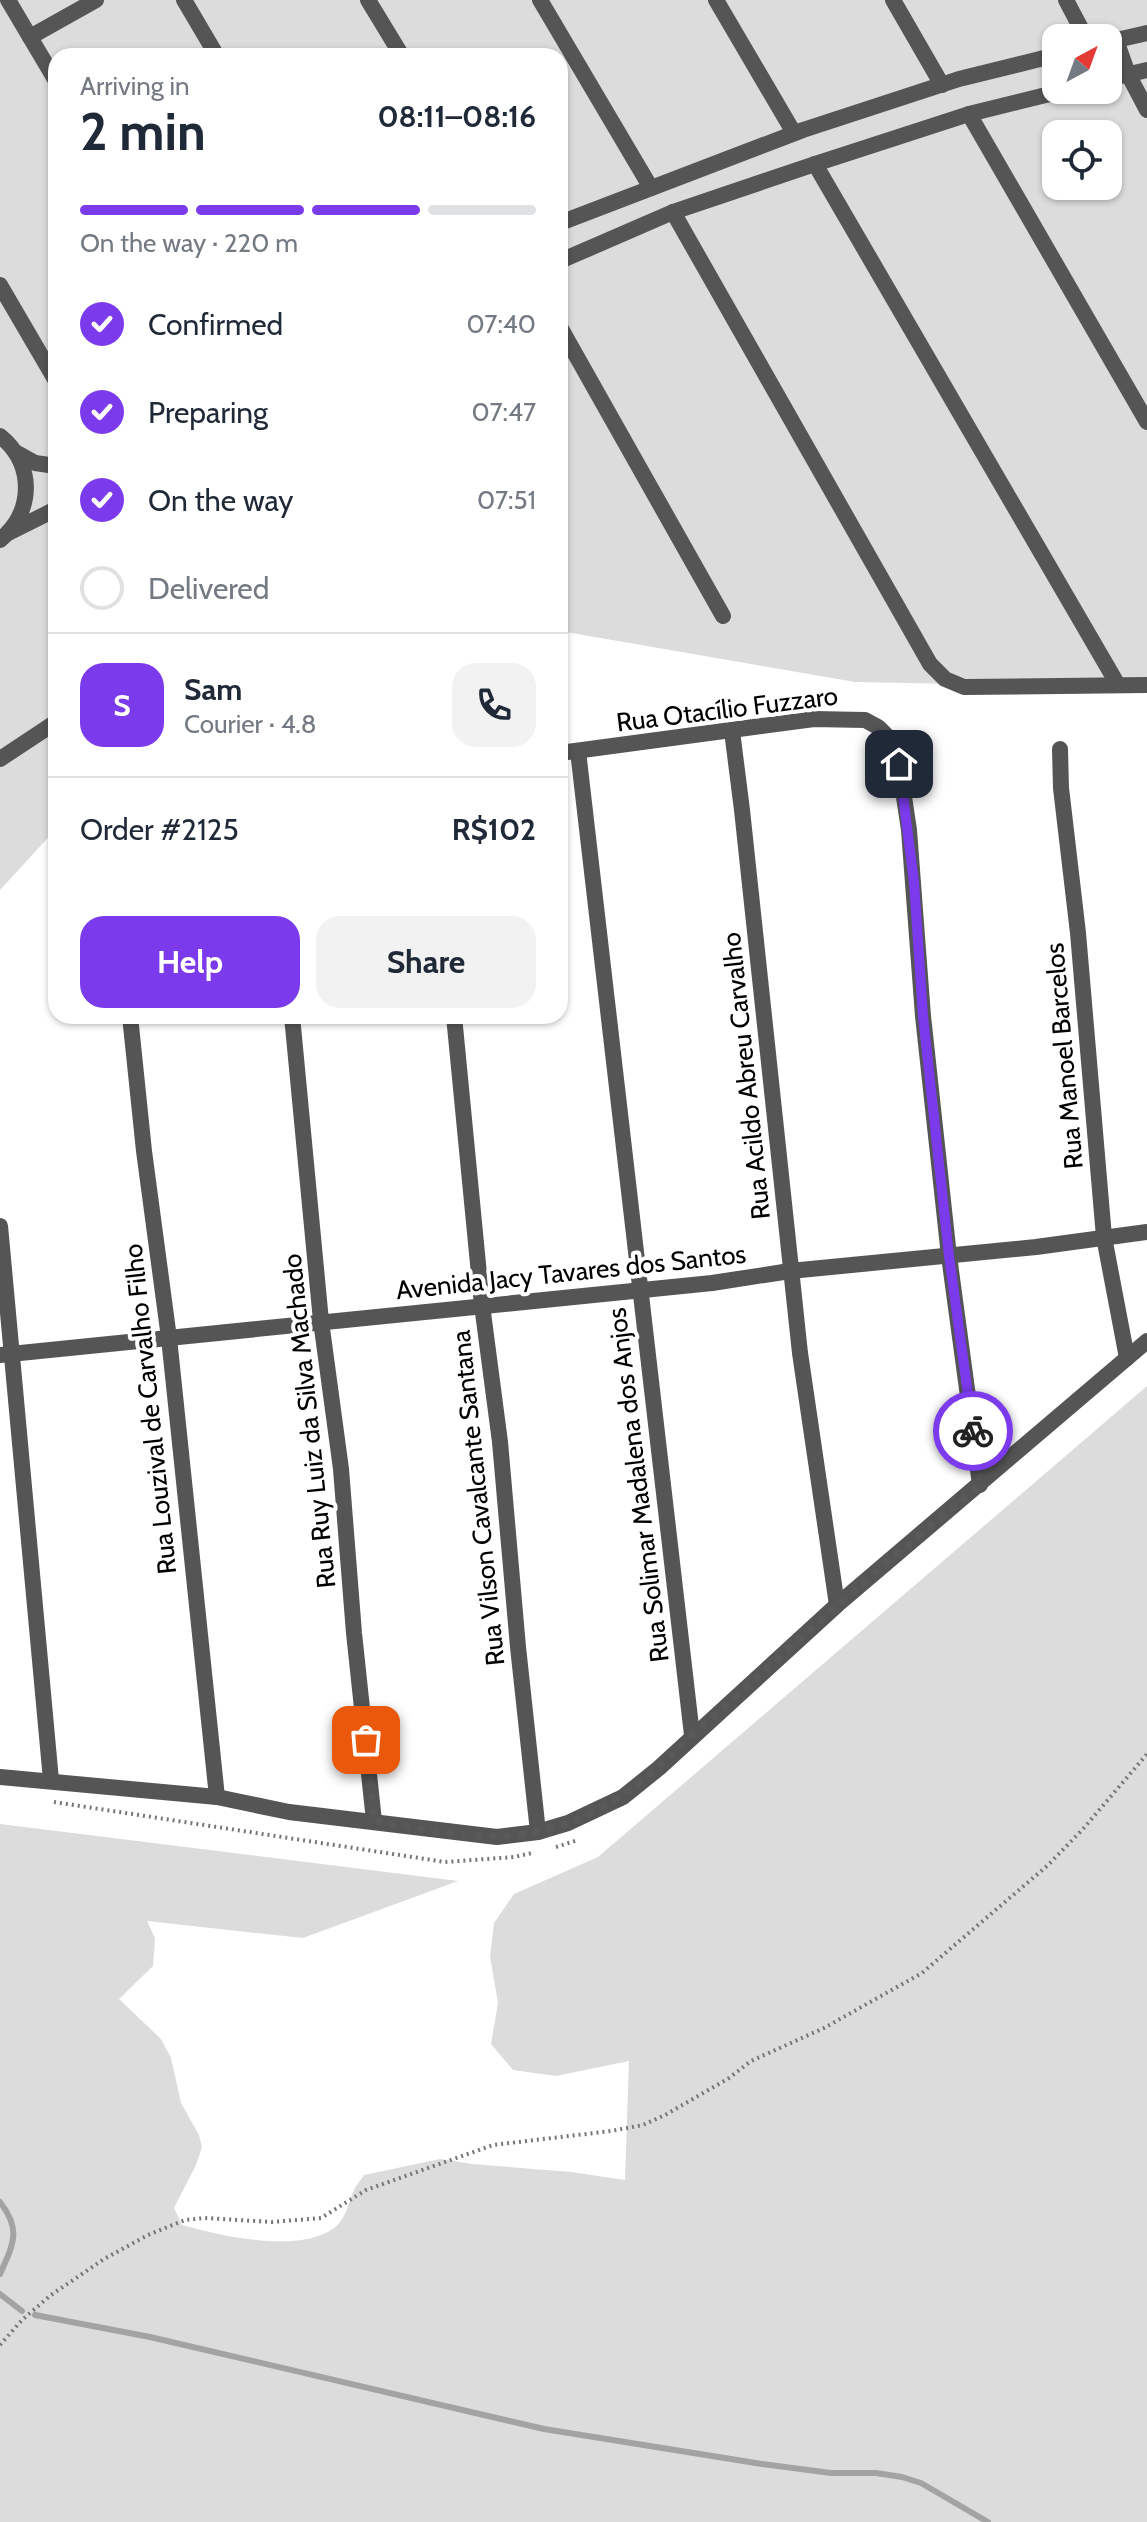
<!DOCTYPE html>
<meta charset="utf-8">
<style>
:root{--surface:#fff;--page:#f2f2f3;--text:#1f2937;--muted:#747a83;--line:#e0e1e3;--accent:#7c3aed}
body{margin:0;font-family:Cabin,sans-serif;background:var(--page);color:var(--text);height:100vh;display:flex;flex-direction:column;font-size:30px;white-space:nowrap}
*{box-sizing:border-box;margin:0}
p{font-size:26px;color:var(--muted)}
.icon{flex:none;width:44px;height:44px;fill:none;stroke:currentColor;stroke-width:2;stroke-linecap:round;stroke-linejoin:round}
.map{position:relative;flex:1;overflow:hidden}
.drawer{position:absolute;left:48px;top:48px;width:520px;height:976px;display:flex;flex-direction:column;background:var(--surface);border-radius:24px;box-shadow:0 2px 6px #0004}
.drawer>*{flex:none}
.needle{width:52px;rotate:41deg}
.buttons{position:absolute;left:1042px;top:24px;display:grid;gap:16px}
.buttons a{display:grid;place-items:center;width:80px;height:80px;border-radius:16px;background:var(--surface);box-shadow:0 2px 6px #0004;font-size:40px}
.pin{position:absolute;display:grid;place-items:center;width:68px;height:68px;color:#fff;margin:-34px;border-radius:16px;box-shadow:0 4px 12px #0006}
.courier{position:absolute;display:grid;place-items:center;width:80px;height:80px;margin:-40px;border:6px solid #7c3aed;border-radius:50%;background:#fff;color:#222;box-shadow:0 2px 10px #0007}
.summary em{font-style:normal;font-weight:700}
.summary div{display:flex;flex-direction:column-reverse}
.summary{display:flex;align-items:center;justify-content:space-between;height:136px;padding:0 32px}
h1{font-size:52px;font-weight:700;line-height:60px}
.bar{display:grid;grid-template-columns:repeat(4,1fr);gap:12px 8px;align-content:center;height:96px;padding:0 32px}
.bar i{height:10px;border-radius:6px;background:var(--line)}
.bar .selected{background:var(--accent)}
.bar p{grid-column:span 4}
.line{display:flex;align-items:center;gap:20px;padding:0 32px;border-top:2px solid var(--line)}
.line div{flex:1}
.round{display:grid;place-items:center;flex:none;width:84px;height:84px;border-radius:24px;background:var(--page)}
ol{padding:0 32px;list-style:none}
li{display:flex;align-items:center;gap:24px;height:88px}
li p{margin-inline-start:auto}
li .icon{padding:8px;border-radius:50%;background:var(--accent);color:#fff;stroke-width:4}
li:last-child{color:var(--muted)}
li i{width:44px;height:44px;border:4px solid var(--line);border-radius:50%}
.cta{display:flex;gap:16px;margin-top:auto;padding:16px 32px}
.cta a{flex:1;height:92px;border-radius:24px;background:var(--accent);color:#fff;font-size:32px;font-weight:700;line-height:92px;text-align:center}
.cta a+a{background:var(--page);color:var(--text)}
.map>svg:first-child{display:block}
.green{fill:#dcdcdc;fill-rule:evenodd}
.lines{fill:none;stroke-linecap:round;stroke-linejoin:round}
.stream{stroke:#a3a3a3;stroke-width:6}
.path{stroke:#777;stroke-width:4;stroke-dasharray:2 4;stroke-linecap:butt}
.street{stroke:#555;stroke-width:16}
.done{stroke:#595959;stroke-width:8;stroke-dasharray:0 14.4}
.route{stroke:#7c3aed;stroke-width:10}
.labels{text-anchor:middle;stroke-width:8;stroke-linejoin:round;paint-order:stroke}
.street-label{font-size:26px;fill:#000;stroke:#fff}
</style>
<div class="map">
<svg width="1147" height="2522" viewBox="0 0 1147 2522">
<rect width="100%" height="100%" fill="#fff"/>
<g class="green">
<path d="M0,0H1147V688L855,682L560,631V56H56V829L0,890ZM1056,38H1108V90H1056ZM1056,134H1108V186H1056Z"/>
<path d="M1147,1386V2522H0V1824L458,1881L303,1938L147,1921L155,1938L153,1966L119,1999L161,2039L171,2058L181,2103L199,2135L202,2147L196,2165L174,2208L182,2225C222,2236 298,2254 334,2228C347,2218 348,2203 354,2190C356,2185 361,2180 364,2175L440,2159L472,2164L571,2172L625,2180L629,2061L556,2076L513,2070L491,2044L498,2003L490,1956L494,1923L514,1894L598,1857Z"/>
</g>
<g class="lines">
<g class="stream">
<path d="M0,2202C22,2230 13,2245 0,2274"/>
<path d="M0,2294L22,2311"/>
<path d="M35,2315L150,2337L544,2429L762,2464L831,2473H876L902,2477L921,2483L988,2522"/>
</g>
<g class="path">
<path d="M54,1802L445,1862L514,1857L532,1853"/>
<path d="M556,1847L578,1840"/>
<path d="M0,2345L22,2320L51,2295L104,2259L148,2235L185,2220L205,2218L272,2222L321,2218L366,2190L493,2145L611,2131L643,2125L665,2115L729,2078L751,2061L824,2028L922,1973L1047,1866L1083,1829L1147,1754"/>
</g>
<g class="street">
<path d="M8,0L56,81"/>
<path d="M184,0L217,56"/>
<path d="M368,0L402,56"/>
<path d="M540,0L651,188"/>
<path d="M716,0L794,133"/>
<path d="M893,0L942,85"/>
<path d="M1066,0L1086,38"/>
<path d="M30,37L96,0"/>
<path d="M1116,40L1128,74L1147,110"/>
<path d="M1108,42L1147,33"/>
<path d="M1108,79L1147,70"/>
<path d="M969,114L1147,422"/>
<path d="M815,164L1118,685"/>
<path d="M673,212L930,664L945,679L964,687L1147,685"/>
<path d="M560,223L803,130L959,79L1056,55"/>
<path d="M560,261L673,212L815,164L969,114L1066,90"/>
<path d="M0,285L56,381"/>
<path d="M560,327L723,616"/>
<path d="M0,436C35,464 34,512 0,540"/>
<path d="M17,453L35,463L56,466"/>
<path d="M10,532L56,509"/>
<path d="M732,731L742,810L800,1353L837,1605"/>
<path d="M1060,749L1061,788L1078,933L1104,1237L1127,1358"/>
<path d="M578,751L692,1735"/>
<path d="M560,753L814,719L865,720L878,727L892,741L899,764L909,830L923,1016L949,1256L980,1485"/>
<path d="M0,759L56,722"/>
<path d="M130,1016L144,1151L169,1338L217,1797"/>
<path d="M292,1016L321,1321L341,1469L354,1633L374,1821"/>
<path d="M454,1016L482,1305L500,1442L518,1647L538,1832"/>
<path d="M0,1226L51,1780"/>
<path d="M0,1355L712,1283L790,1271L1036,1247L1147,1232"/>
<path d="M0,1777L217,1797L289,1812L497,1837L538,1832L568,1823L623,1797L659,1768L837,1605L1147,1341"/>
</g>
</g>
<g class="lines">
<path class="done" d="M366,1740L374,1821C427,1830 483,1843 536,1832C611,1817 653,1771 706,1723C741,1691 775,1661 810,1630C865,1580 923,1532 980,1485L973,1431"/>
<path class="route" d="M899,764L914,882L923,1016L949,1256L973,1431"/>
</g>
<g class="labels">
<g class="street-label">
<text transform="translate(727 709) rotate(-7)" y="9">Rua Otacílio Fuzzaro</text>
<text transform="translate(1064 1056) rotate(-95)" y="9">Rua Manoel Barcelos</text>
<text transform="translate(746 1076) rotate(-96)" y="9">Rua Acildo Abreu Carvalho</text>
<text transform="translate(571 1272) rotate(-6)" y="9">Avenida Jacy Tavares dos Santos</text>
<text transform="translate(150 1409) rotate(-96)" y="9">Rua Louzival de Carvalho Filho</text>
<text transform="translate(309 1421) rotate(-96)" y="9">Rua Ruy Luiz da Silva Machado</text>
<text transform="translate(638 1485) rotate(-97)" y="9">Rua Solimar Madalena dos Anjos</text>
<text transform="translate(478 1498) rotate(-96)" y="9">Rua Vilson Cavalcante Santana</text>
</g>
</g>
</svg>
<div class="buttons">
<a><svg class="needle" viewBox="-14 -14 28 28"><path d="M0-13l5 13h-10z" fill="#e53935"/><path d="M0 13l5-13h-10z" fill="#747a83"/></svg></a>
<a><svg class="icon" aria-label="locate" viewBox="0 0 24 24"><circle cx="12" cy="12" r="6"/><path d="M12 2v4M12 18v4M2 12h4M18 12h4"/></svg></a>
</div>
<div class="pin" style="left:366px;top:1740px;background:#ea580c"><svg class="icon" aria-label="bag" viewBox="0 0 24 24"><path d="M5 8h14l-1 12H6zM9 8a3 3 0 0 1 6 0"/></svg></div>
<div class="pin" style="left:899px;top:764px;background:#1f2937"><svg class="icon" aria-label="home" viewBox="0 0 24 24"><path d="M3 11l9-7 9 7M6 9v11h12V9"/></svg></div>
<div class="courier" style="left:973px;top:1431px"><svg class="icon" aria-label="bike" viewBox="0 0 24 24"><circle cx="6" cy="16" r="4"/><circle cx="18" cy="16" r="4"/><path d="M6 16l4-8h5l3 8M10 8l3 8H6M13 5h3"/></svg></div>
<section class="drawer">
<div class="summary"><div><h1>2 min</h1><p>Arriving in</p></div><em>08:11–08:16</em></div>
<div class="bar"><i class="selected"></i><i class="selected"></i><i class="selected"></i><i></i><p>On the way · 220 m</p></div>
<ol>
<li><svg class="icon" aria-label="check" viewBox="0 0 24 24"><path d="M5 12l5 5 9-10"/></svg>Confirmed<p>07:40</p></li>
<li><svg class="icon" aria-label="check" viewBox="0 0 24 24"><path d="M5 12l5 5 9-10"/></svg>Preparing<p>07:47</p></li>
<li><svg class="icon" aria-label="check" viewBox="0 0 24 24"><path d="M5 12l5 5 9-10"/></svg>On the way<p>07:51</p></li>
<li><i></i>Delivered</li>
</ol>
<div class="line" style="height:144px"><b class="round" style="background:var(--accent);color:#fff">S</b><div><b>Sam</b><p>Courier · 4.8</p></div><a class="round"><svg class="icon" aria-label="phone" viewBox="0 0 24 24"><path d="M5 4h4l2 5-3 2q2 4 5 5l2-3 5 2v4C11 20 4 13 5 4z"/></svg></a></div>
<div class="line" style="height:104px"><div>Order #2125</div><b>R$102</b></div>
<div class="cta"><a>Help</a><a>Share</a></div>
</section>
</div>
